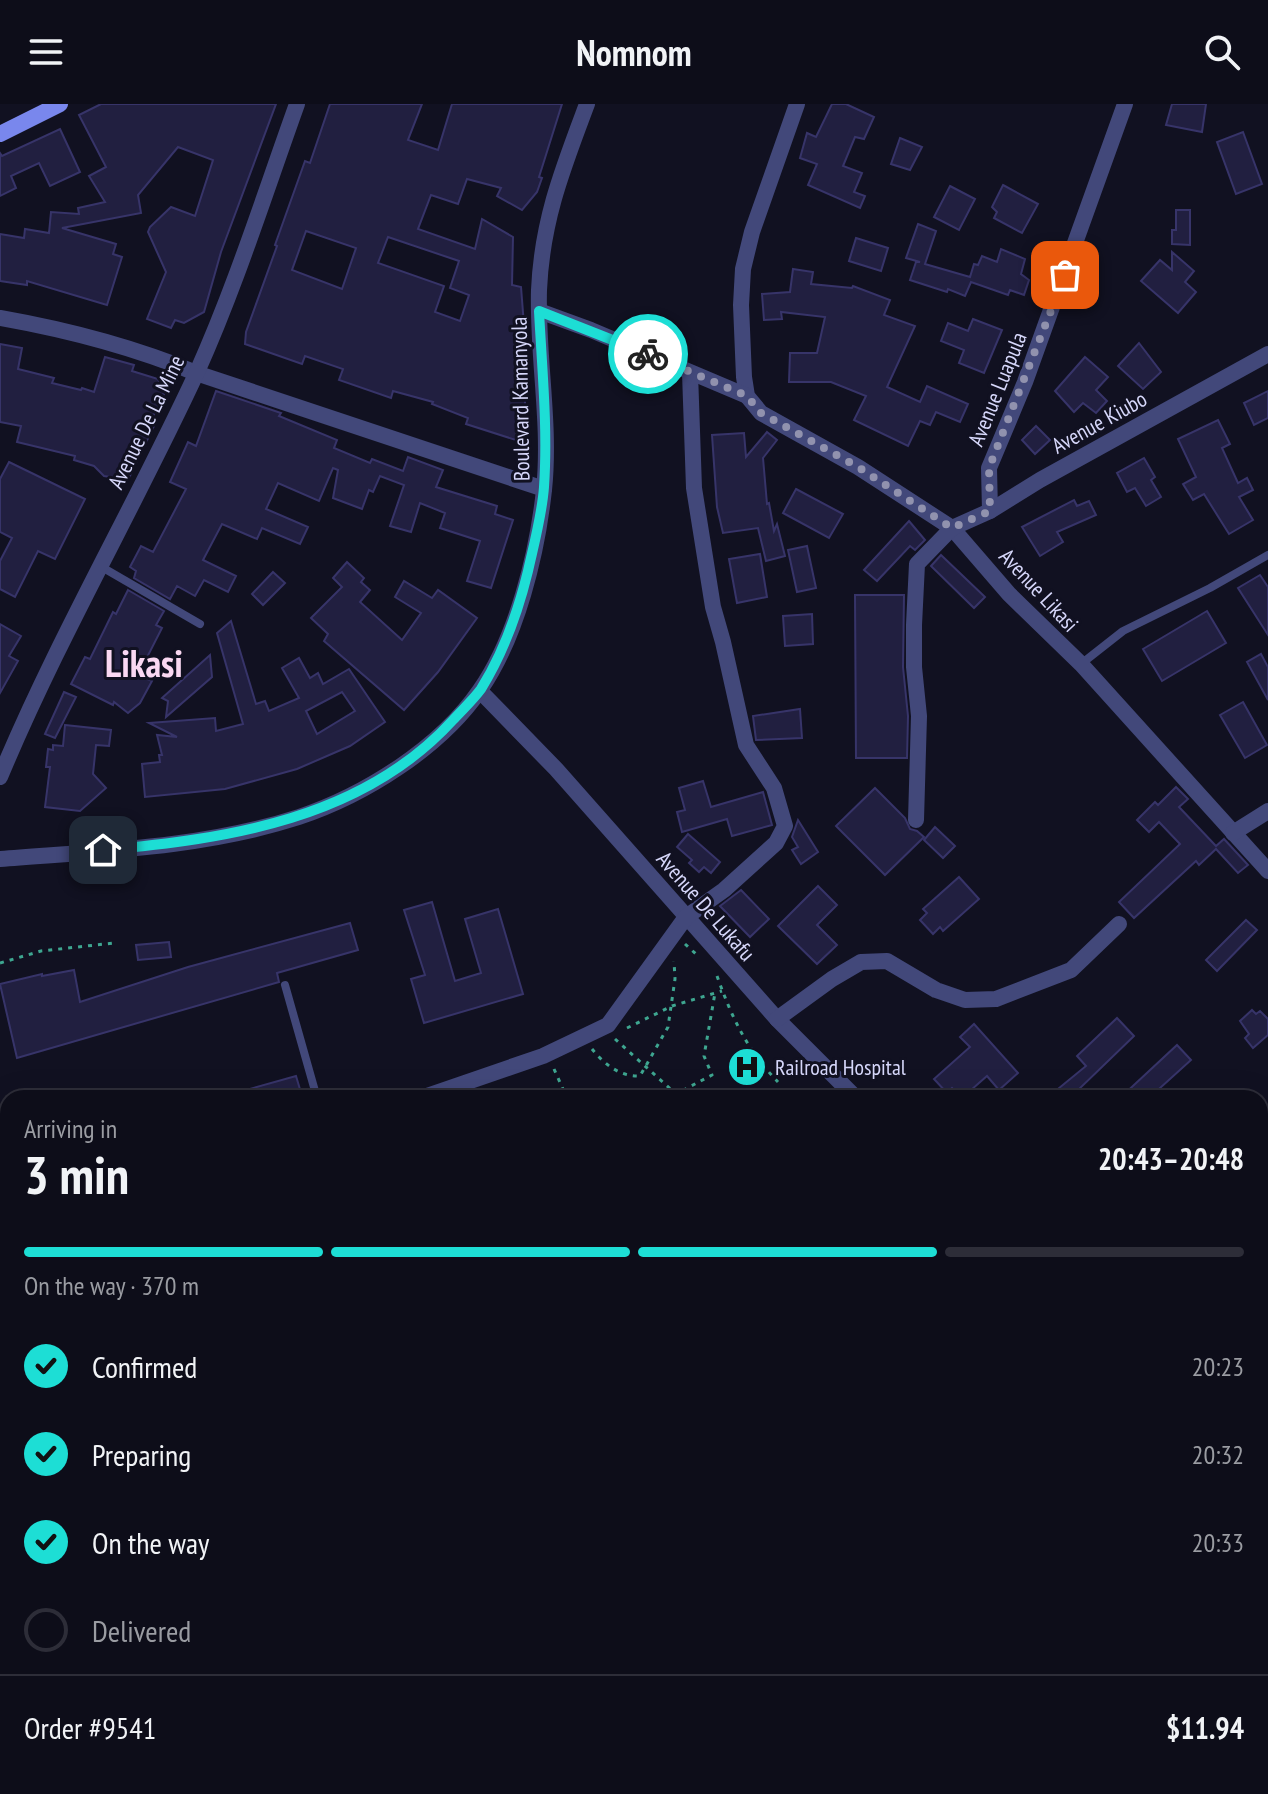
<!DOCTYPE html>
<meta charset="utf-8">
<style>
:root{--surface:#0d0d19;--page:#1b1b26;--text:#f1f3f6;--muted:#9a9ca2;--line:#2d2d38;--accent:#1dded5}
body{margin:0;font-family:"PT Sans Narrow",sans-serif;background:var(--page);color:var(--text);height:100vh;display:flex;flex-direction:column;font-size:30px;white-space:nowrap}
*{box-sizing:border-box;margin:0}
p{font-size:26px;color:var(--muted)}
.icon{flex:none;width:44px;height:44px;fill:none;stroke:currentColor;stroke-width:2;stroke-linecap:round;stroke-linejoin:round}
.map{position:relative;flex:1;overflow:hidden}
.details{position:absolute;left:0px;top:986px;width:1268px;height:704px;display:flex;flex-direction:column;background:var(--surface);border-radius:24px 24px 0 0;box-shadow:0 8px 32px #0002,0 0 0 2px var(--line)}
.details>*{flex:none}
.pin{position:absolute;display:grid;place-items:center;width:68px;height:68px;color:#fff;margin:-34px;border-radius:16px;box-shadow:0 4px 12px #0006}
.courier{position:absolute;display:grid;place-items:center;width:80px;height:80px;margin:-40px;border:6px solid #1dded5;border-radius:50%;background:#fff;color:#222;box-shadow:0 2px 10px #0007}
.summary em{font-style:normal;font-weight:600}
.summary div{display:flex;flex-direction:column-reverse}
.summary{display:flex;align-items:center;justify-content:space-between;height:136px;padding:0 24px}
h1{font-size:52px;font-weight:600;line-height:60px}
.bar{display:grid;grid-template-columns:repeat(4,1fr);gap:12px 8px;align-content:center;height:96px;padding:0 24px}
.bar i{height:10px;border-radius:6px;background:var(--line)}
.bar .selected{background:var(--accent)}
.bar p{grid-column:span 4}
.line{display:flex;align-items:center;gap:20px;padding:0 24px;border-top:2px solid var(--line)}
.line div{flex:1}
ol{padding:0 24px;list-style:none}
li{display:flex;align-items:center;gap:24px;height:88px}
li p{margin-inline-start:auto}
li .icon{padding:8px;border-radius:50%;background:var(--accent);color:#111;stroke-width:4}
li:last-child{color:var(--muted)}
li i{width:44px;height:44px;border:4px solid var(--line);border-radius:50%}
header{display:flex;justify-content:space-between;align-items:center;height:104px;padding:0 24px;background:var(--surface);font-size:36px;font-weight:600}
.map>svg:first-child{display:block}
.building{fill:#211f40;stroke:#373469;stroke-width:2;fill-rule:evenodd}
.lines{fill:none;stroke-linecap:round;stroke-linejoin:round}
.path{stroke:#3ea690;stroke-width:3;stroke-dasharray:4 6;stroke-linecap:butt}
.lane{stroke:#42487a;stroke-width:8}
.street{stroke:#42487a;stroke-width:16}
.secondary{stroke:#7987ed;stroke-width:16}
.done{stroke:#9192ae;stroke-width:8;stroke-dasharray:0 14.4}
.route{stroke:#1dded5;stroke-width:10}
.labels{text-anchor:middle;stroke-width:6;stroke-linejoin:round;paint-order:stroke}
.street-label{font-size:22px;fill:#d6d7fa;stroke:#111121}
.poi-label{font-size:22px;fill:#d6d7fa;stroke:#111121;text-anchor:start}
.town-label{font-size:38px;font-weight:bold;fill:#fad8f2;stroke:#111121}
</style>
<header><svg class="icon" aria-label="menu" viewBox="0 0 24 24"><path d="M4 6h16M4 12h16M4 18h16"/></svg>Nomnom<svg class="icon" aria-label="search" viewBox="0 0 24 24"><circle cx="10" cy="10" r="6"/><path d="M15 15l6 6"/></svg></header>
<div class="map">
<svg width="1268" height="1690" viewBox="0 0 1268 1690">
<rect width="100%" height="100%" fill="#111121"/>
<g class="building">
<path d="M101,0H276L221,148L204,208L184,219L175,216L171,224L147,215L166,168L148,128L150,123L171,103L195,112L213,56L178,43L138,91L141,109L62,124L116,140L113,150L122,153L107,201L27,177V181L0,177V130L24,134L25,125L49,129L51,108L79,110L78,104L105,98L89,72L106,63L79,11Z"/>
<path d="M330,0H422L408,36L438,46L452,0H562L539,73L542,74L537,88L522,106L497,92L501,84L467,75L458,100L431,91L418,125L475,145L482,115L513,133L512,181L521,183L525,234V339L466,320L468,314L432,300L433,298L393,287L391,294L339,276L343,265L305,252L302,260L245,240L246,228L277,142L275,141L305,57L310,59ZM306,127L356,144L342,185L292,166ZM388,133L459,157L450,184L469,191L460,217L435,208L444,182L378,159Z"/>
<path d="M832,0H846L874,13L864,35L855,33L843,62L862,69L854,88L865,92L860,104L808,81L817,60L800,54L807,29L816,33Z"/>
<path d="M1172,0H1206L1202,28L1166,21Z"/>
<path d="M60,25L80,68L50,82L39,59L11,72L16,84L0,92V49L2,52Z"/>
<path d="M1243,28L1262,80L1236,90L1217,38Z"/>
<path d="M900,34L922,43L910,66L891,60Z"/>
<path d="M1003,81L1038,100L1022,129L994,114L997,108L992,103Z"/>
<path d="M950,82L975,95L959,126L934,113Z"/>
<path d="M1176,106H1190V141L1172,140V126H1176Z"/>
<path d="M918,120L936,127L925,160L970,173L974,160L978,161L982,152L997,158L1001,145L1025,155L1021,170L1029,176L1024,191L1010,186L1008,191L971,178L965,192L948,185L947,188L910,176L916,158H920L906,154Z"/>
<path d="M856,134L888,144L881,167L849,157Z"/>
<path d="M1172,148L1194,167L1185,178L1196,188L1178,209L1141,177L1160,156L1172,166Z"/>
<path d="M793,165L813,168L811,180L852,184L853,182L890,196L884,211L915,222L887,283L920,298L927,282L968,300L960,318L936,308L930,321L920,317L908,342L854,316L866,292L831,278H789L790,249H817L825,213L781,208L782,215L764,216L762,190L790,188Z"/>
<path d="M973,215L1002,226L984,269L959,259L964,246L941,237L948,219L968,227Z"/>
<path d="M1139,239L1161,268L1143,285L1118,262Z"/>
<path d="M0,240L22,244L18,265L54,274L52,279L81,286L82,284L94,288L105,253L134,261L132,267L158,275L164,291L150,318L154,322L128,376L104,372L94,362L74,356L75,352L17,338L21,322L0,318Z"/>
<path d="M1085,253L1108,273L1096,286L1107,297L1096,309L1083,299L1074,308L1055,287Z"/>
<path d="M216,287L281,309L279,312L337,336L334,344L370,359L372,355L403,367L408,353L443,366L436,383L497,402L495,410L513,416L491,484L467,477L480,437L440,424L445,409L420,399L411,428L390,422L404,381L380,372L373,388L369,386L362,405L333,394L338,366L333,364L319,397L278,379L266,405L308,423L300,440L262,424L257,435L222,420L203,456L236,472L228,488L204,476L195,492L177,482L170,495L134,474L136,467L130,463L141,442L153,448L186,385L170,378L188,338L196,342Z"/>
<path d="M1268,287V314L1254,321L1244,299Z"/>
<path d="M1218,316L1230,340L1222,344L1238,379L1247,374L1253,386L1239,393L1253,416L1229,430L1204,390L1193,396L1183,380L1196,373L1178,335Z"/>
<path d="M1036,322L1050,336L1035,350L1022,336Z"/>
<path d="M767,328L777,336L763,354L767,400L769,399L774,427L777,420L785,452L766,457L758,424L723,429L717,403L712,331L744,329L746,353Z"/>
<path d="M1144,354L1155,373L1151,376L1161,393L1146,402L1135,384L1127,388L1117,369Z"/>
<path d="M9,358L85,395L55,455L38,447L15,493L0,485V457L12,434L0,428V375Z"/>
<path d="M796,385L843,410L829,434L783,409Z"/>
<path d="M1074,396L1077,402L1089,397L1096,411L1057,428L1063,438L1040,452L1022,423Z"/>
<path d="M909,417L925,436L915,446L910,442L877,477L864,466Z"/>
<path d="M807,442L816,484L797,488L788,446Z"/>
<path d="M760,450L767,493L737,499L729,455Z"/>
<path d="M941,451L985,493L974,504L931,462Z"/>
<path d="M347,458L364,474L361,478L370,486L360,498L402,536L421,509L395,493L404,477L432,494L438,486L477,514L438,568L404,606L324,537L328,530L311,514L342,483L333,474Z"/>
<path d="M273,468L285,479L263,501L252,490Z"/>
<path d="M1260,471L1268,483V531L1238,484Z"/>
<path d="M128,486L164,507L156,521L162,524L138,571L152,577L140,599L128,609L114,598L113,601L71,580L85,553L90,555L113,508L116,510Z"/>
<path d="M855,491H904L903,563L908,612L907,654H856Z"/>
<path d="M1207,507L1226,539L1162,577L1143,545Z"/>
<path d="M812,510L813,540L785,542L783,512Z"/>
<path d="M231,517L256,600L265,597L269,607L299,594L282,564L299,554L310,574L318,569L323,580L349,565L385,618L350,642L297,665L225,685L145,693L142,660L160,658L159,651H162L157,631L177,633L149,619L215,614L216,627L243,620L217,529ZM342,588L355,607L317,630L306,607Z"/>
<path d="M0,520L21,532L9,552L18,557L0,589Z"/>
<path d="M1261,550L1268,563V596L1247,558Z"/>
<path d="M210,551L212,573L166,613L168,597L162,594Z"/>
<path d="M64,588L76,593L55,634L45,630Z"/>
<path d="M1243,598L1267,641L1245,654L1220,611Z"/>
<path d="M800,605L802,634L756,636L753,612Z"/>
<path d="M65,621L111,626L109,642L96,641L93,670L106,684L80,707L45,703L50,663H46L48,645L53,646V641L63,642Z"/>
<path d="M703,677L711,703L763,688L772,721L732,732L727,715L682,728L677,708L685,706L679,684Z"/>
<path d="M1176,683L1188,695L1179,703L1216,742L1224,735L1248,761L1238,769L1216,745L1199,761L1196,757L1134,814L1119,798L1180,740L1159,718L1149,728L1137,716L1155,698L1158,701Z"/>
<path d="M875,684L905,714L910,725L917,727L924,733L885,771L836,722Z"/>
<path d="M798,716L818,748L801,760L792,746L798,743L792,733Z"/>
<path d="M935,723L955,742L943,754L924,736Z"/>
<path d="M688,730L720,758L711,769L704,763L699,768L689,759L692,756L677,743Z"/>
<path d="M959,773L979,795L943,827L940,823L933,830L920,816L927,809L923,805Z"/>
<path d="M818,782L837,801L817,821L837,841L817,860L778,822Z"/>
<path d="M741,786L769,815L750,833L720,802Z"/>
<path d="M432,798L455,877L481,869L465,815L498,805L523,890L424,919L411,875L425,871L404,806Z"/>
<path d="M1246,816L1257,826L1217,867L1206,856Z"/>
<path d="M350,819L358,846L277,869L279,878L17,954L0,880L42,870V872L74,866L80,898L188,863Z"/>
<path d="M169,838L171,853L138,856L136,841Z"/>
<path d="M1252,906L1256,910L1260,907L1268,915V931L1253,944L1245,934L1249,930L1240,917Z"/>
<path d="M1117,914L1134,932L1078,986L1084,994H1047L1086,962L1077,952Z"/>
<path d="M974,920L1018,969L999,986L987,972L962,994L952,984L947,989L934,975L970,943L960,933Z"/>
<path d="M1177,941L1191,956L1149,994H1120Z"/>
<path d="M296,972L302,992L233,994L232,990Z"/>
</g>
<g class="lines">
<g class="path">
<path d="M685,840L697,851"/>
<path d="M0,859L41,847L114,839"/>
<path d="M717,872C732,914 747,946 778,978"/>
<path d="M627,924L672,902L722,887"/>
<path d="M615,935L676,990L712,971L704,952L715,889"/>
<path d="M592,945C604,960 620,973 640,972L668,923L675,875L674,857"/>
<path d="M554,965L567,994"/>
<path d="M0,1021L8,1044"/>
<path d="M136,1682L138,1690"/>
</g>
<g class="lane">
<path d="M100,462L200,520"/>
<path d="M1081,560L1123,527L1210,484L1268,451"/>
<path d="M285,881L317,994"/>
</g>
<g class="street">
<path d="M797,0L752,128L743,165L741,201L744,273L747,292L761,309L858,363L952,424L1009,490L1081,560L1268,767"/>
<path d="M539,207L591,226L747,292"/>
<path d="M0,214C68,226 133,243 196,269L544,385"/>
<path d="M990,407L989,364L1025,278L1125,0"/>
<path d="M480,587L556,665L777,915L856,994"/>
<path d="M0,673C58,534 134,404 197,268C236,181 265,89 297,0"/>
<path d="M916,716L919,612L914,563V521L917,460L952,424L990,407L1040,376L1268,250"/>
<path d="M1233,729L1268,707"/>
<path d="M0,755C99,747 203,744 299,713C365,691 440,644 480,586C517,533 537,450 544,386C551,320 537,252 539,186C542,116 563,64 587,0"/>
<path d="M777,915L832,875L861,858L887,857L936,886L965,896L996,895L1071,866L1119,820"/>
<path d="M421,994L543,952L608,921L686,813L724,786L776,739L785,722L774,684L746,641L723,538L713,503L694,384L690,269"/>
<path d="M1260,1097L1268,1090"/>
<path d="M0,1103L8,1101"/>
<path d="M1260,1343L1268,1346"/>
<path d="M0,1459L8,1466"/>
<path d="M1260,1554L1268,1553"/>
<path d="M0,1620L8,1611"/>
<path d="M591,1682L594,1690"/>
<path d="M682,1690L712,1682"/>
<path d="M954,1690L957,1682"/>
</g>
<path class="secondary" d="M0,30L60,0"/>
</g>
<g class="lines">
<path class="done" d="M648,250L747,292L761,309L858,363L952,424L990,407L989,364L1065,171"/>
<path class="route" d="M103,746C228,735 363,715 453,616C462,606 473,596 481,585C504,548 518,508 528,467C534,440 542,411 544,383C548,325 542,265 539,207L648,250"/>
</g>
<defs>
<g id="hospital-disc" transform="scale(2)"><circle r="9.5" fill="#1dded5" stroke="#111121"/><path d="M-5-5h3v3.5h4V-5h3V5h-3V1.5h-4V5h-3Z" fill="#111"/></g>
</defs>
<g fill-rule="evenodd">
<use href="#hospital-disc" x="747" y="963"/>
</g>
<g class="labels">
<g class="street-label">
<text transform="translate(997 285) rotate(-68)" y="8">Avenue Luapula</text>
<text transform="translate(520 295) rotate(-91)" y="8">Boulevard Kamanyola</text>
<text transform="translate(146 318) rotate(-64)" y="8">Avenue De La Mine</text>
<text transform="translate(1099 318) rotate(-29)" y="8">Avenue Kiubo</text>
<text transform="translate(1039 486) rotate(47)" y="8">Avenue Likasi</text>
<text transform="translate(706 802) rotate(49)" y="8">Avenue De Lukafu</text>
</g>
<g class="poi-label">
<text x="775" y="971">Railroad Hospital</text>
</g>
<g class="town-label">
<text x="144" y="573">Likasi</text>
</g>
</g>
</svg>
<div class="pin" style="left:1065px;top:171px;background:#ea580c"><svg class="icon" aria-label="bag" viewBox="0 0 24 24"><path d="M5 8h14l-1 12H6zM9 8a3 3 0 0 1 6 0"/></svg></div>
<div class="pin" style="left:103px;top:746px;background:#1f2937"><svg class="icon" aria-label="home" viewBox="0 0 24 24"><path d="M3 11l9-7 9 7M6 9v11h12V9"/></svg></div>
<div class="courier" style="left:648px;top:250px"><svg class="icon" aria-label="bike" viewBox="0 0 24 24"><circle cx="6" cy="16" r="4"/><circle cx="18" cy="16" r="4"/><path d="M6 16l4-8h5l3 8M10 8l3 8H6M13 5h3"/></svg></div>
<section class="details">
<div class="summary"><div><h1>3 min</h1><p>Arriving in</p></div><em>20:43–20:48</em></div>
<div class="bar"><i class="selected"></i><i class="selected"></i><i class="selected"></i><i></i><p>On the way · 370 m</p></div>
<ol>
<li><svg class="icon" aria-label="check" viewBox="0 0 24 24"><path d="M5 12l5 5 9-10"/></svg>Confirmed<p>20:23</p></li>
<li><svg class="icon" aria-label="check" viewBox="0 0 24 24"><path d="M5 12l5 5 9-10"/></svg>Preparing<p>20:32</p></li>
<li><svg class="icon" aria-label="check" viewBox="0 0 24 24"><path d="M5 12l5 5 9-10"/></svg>On the way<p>20:33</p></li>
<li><i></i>Delivered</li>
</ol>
<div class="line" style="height:104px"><div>Order #9541</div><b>$11.94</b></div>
</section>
</div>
